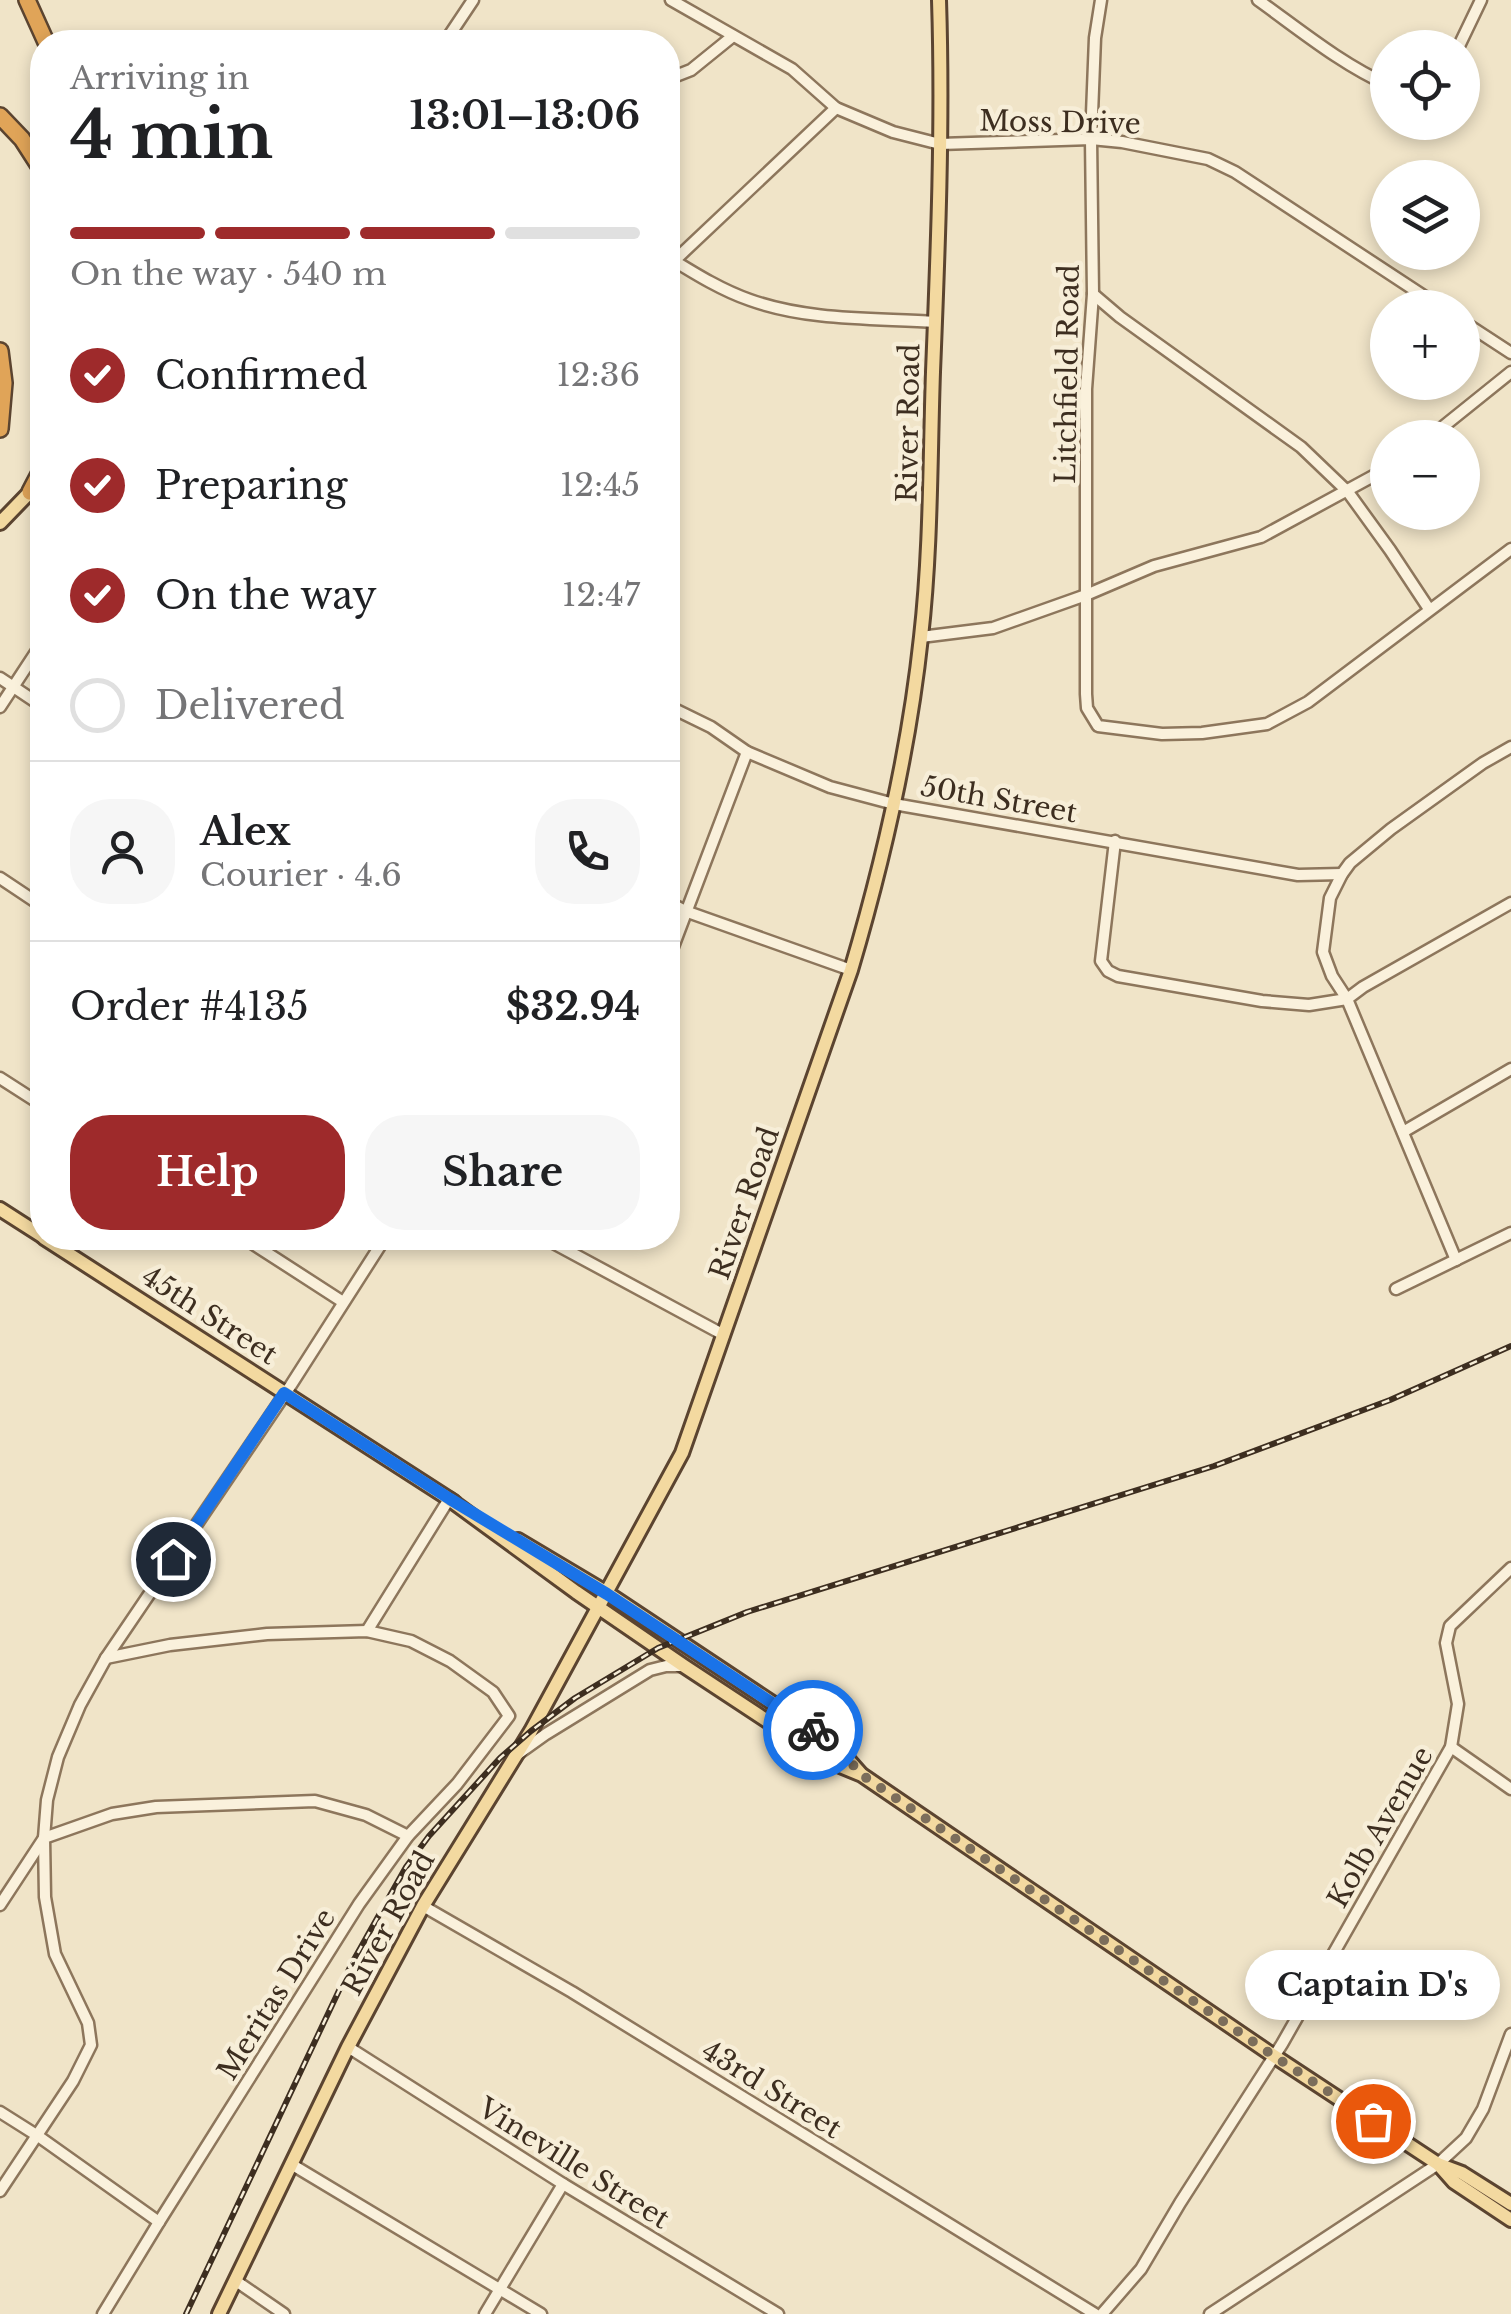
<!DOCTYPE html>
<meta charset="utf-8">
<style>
:root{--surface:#fff;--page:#f6f6f6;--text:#202124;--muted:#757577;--line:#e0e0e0;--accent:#9e2a2b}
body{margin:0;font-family:"Libre Baskerville",serif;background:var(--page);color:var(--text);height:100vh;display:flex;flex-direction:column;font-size:38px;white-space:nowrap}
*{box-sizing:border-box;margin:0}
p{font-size:32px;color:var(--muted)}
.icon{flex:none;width:55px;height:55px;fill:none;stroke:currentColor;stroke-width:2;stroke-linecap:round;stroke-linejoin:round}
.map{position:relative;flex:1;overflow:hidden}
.details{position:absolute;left:30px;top:30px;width:650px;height:1220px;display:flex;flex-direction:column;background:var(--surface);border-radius:40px;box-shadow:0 5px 15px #0003}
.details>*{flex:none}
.controls{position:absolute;left:1370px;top:30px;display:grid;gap:20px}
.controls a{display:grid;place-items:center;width:110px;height:110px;border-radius:50%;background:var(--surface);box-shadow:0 5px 15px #0003;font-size:50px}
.pin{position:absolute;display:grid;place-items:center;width:85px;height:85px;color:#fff;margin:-42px;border:5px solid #fff;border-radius:50%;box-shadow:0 2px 10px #0007}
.courier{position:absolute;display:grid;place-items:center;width:100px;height:100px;margin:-50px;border:8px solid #1a73e8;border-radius:50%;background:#fff;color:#222;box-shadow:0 2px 12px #0007}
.bubble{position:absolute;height:70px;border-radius:35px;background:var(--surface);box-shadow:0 5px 15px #0003;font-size:32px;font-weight:700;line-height:70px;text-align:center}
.summary em{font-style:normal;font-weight:700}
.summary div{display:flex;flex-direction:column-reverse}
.summary{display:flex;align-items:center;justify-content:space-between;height:170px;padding:0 40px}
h1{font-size:65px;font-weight:700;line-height:75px}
.bar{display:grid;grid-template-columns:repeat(4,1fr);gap:15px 10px;align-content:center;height:120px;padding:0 40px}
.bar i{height:12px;border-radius:8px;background:var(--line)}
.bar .current{background:var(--accent)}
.bar p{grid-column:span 4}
.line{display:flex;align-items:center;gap:25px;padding:0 40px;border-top:2px solid var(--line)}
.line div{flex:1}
.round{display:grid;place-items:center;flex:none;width:105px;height:105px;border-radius:40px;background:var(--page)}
ol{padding:0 40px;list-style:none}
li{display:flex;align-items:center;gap:30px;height:110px}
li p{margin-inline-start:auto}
li .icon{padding:10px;border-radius:50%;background:var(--accent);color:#fff;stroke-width:4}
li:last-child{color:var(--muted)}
li i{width:55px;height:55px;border:5px solid var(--line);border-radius:50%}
.primary-button{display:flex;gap:20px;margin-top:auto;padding:20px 40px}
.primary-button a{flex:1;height:115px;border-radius:40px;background:var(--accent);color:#fff;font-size:40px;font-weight:700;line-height:115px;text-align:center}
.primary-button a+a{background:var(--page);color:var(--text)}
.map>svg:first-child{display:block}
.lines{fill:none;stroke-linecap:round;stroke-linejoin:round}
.minor-casing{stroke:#8d765c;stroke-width:15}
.major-casing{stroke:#5b4430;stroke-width:18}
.highway-casing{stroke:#5b4430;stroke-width:20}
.minor{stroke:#faf1dc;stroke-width:10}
.major{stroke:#f3d9a0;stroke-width:12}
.highway{stroke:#e0a458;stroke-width:15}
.rail-casing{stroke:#3d2e20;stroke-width:6}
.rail{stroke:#f7eed8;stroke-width:2.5;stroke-dasharray:8;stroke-linecap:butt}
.done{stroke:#7c6e5b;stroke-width:10;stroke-dasharray:0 18}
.route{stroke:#1a73e8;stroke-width:12}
.labels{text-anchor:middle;stroke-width:9;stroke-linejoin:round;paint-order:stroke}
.street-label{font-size:28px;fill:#3d2e20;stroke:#f7eed8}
</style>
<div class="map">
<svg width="1511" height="2314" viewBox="0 0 1511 2314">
<rect width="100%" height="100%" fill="#f0e4c8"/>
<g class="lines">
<g class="minor-casing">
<g id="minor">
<path d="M671,0L792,69L836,108L893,132L940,144L1091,139L1122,142L1208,159L1235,172L1442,308"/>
<path d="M1101,0L1095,38L1091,139L1093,294L1086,389V694L1087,708L1098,726L1162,734L1202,733L1267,724L1308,702L1511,549"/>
<path d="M1258,0C1300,30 1341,64 1388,85"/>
<path d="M445,42L473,0"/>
<path d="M1458,48L1481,0"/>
<path d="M668,79L691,70L733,36"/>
<path d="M668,257C694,273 721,290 750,300C809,321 874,318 935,322"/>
<path d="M674,261L836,108"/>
<path d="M1093,294L1120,317L1301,447L1348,492L1390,550L1429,609"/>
<path d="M1462,321L1511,353"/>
<path d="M1429,438L1511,372"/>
<path d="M921,637L993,628L1086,595L1154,566L1261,537L1388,468"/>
<path d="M0,678L42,706"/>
<path d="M668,706L711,727L747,752L830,787L894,804L1298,875L1342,874"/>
<path d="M0,707L42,643"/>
<path d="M1115,841L1101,961L1108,971L1118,976L1262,1001L1309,1005L1347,999L1363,987L1511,903"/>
<path d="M0,878L42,906"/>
<path d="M668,902L685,911L851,970"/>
<path d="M668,960L747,752"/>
<path d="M0,1078L42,1105"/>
<path d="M1403,1132L1511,1069"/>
<path d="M244,1238L343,1302"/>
<path d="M544,1238L724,1335"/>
<path d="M1456,1260L1347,999L1332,976L1323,952L1330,898L1342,874L1350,863L1391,829L1483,763L1511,747"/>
<path d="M1396,1289L1511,1233"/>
<path d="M367,1631L449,1499"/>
<path d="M1451,1747L1511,1789"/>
<path d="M518,1754L546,1734L650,1670L666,1666H684"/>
<path d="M0,1905L44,1838L47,1800L58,1757L80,1705L106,1658L291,1385L385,1238"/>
<path d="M423,1906L572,1992L1095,2314"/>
<path d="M348,2047L563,2184L778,2314"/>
<path d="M0,2112L38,2136L159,2222"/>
<path d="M291,2164L541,2314"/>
<path d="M0,2191L73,2081L91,2045L88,2023L55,1954L45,1897L44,1838L112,1814L156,1807L315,1801L366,1815L408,1836"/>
<path d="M236,2281L284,2314"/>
<path d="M103,2314L159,2222L359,1904L408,1836L457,1784L509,1716L493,1692L450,1661L411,1641L367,1631L267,1634L170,1645L106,1658"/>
<path d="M485,2314L563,2184"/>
<path d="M1102,2314L1141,2269L1180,2203L1282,2044L1451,1747L1458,1704L1446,1643L1450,1626L1511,1568"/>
<path d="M1210,2314L1438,2164L1466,2138L1483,2109L1511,2034"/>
</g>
</g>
<g class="major-casing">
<g id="major">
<path d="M0,523L30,492"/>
<path d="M0,1209L42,1236"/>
<path d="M44,1238L454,1502"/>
<path d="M449,1499L576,1592L684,1666L828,1761L862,1775L1274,2056L1438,2164L1462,2173L1511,2204"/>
<path d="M518,1540L607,1593L771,1702L837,1747L860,1773"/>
<path d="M1439,2165L1454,2182L1511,2220"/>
<path d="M219,2314L348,2047L423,1906L531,1731L682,1453L851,970C883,862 909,750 921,637C931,549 930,460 933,372C938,248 943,124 939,0"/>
</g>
</g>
<g class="highway-casing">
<g id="highway">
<path d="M27,0L46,42"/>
<path d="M0,116L22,139L42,170"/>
<path d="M0,351L4,383L0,429"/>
<path d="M30,492L42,469"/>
</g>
</g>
<use href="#minor" class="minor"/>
<use href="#major" class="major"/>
<use href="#highway" class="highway"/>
<g class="rail-casing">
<path id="rail" d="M186,2314L352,1963L406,1867L429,1836L500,1758L531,1731L575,1698L658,1648L747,1612L1214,1466L1390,1400L1511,1346"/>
</g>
<use href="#rail" class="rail"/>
</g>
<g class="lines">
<path class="done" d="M813,1730L837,1747L862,1775L1274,2056L1373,2121"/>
<path class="route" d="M173,1559L284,1393L450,1499L607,1594L813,1730"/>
</g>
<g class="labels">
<g class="street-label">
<text transform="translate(1060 122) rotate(1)" y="10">Moss Drive</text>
<text transform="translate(1067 374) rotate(-89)" y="10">Litchfield Road</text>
<text transform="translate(908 423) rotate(-89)" y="10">River Road</text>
<text transform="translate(999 799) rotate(10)" y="10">50th Street</text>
<text transform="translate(744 1203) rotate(-71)" y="10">River Road</text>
<text transform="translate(210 1315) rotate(33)" y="10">45th Street</text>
<text transform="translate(1380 1827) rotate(-60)" y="10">Kolb Avenue</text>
<text transform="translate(388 1923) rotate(-61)" y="10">River Road</text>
<text transform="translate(276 1994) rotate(-58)" y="10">Meritas Drive</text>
<text transform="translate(772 2089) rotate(32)" y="10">43rd Street</text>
<text transform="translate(574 2163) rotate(32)" y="10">Vineville Street</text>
</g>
</g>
</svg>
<div class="controls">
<a><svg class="icon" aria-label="locate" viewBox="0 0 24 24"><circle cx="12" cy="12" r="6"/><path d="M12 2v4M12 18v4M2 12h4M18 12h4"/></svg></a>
<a><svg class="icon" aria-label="layers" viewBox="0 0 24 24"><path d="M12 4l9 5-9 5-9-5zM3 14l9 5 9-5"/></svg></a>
<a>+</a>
<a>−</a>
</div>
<div class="pin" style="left:1373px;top:2121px;background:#ea580c"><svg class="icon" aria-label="bag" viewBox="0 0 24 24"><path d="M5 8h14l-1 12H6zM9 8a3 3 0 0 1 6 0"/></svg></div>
<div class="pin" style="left:173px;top:1559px;background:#1f2937"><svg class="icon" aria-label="home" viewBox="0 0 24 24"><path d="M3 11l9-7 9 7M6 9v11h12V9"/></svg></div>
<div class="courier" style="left:813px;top:1730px"><svg class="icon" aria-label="bike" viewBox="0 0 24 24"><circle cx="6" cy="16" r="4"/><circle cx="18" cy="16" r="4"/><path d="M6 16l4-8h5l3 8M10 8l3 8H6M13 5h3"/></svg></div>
<div class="bubble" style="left:1245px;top:1950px;width:255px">Captain D's</div>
<section class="details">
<div class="summary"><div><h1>4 min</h1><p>Arriving in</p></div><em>13:01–13:06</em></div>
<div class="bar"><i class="current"></i><i class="current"></i><i class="current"></i><i></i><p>On the way · 540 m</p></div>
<ol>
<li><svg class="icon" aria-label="check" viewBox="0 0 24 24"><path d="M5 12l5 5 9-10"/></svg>Confirmed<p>12:36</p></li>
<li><svg class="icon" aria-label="check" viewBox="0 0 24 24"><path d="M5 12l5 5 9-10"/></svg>Preparing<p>12:45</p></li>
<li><svg class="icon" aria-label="check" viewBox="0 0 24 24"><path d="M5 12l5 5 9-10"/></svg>On the way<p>12:47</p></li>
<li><i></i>Delivered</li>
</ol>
<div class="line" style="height:180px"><a class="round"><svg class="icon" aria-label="person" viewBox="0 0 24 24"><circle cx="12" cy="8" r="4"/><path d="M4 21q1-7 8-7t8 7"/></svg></a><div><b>Alex</b><p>Courier · 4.6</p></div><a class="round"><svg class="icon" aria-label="phone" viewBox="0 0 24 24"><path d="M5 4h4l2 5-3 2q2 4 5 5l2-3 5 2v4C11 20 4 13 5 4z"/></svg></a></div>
<div class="line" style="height:130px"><div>Order #4135</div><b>$32.94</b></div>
<div class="primary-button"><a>Help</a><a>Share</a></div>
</section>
</div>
